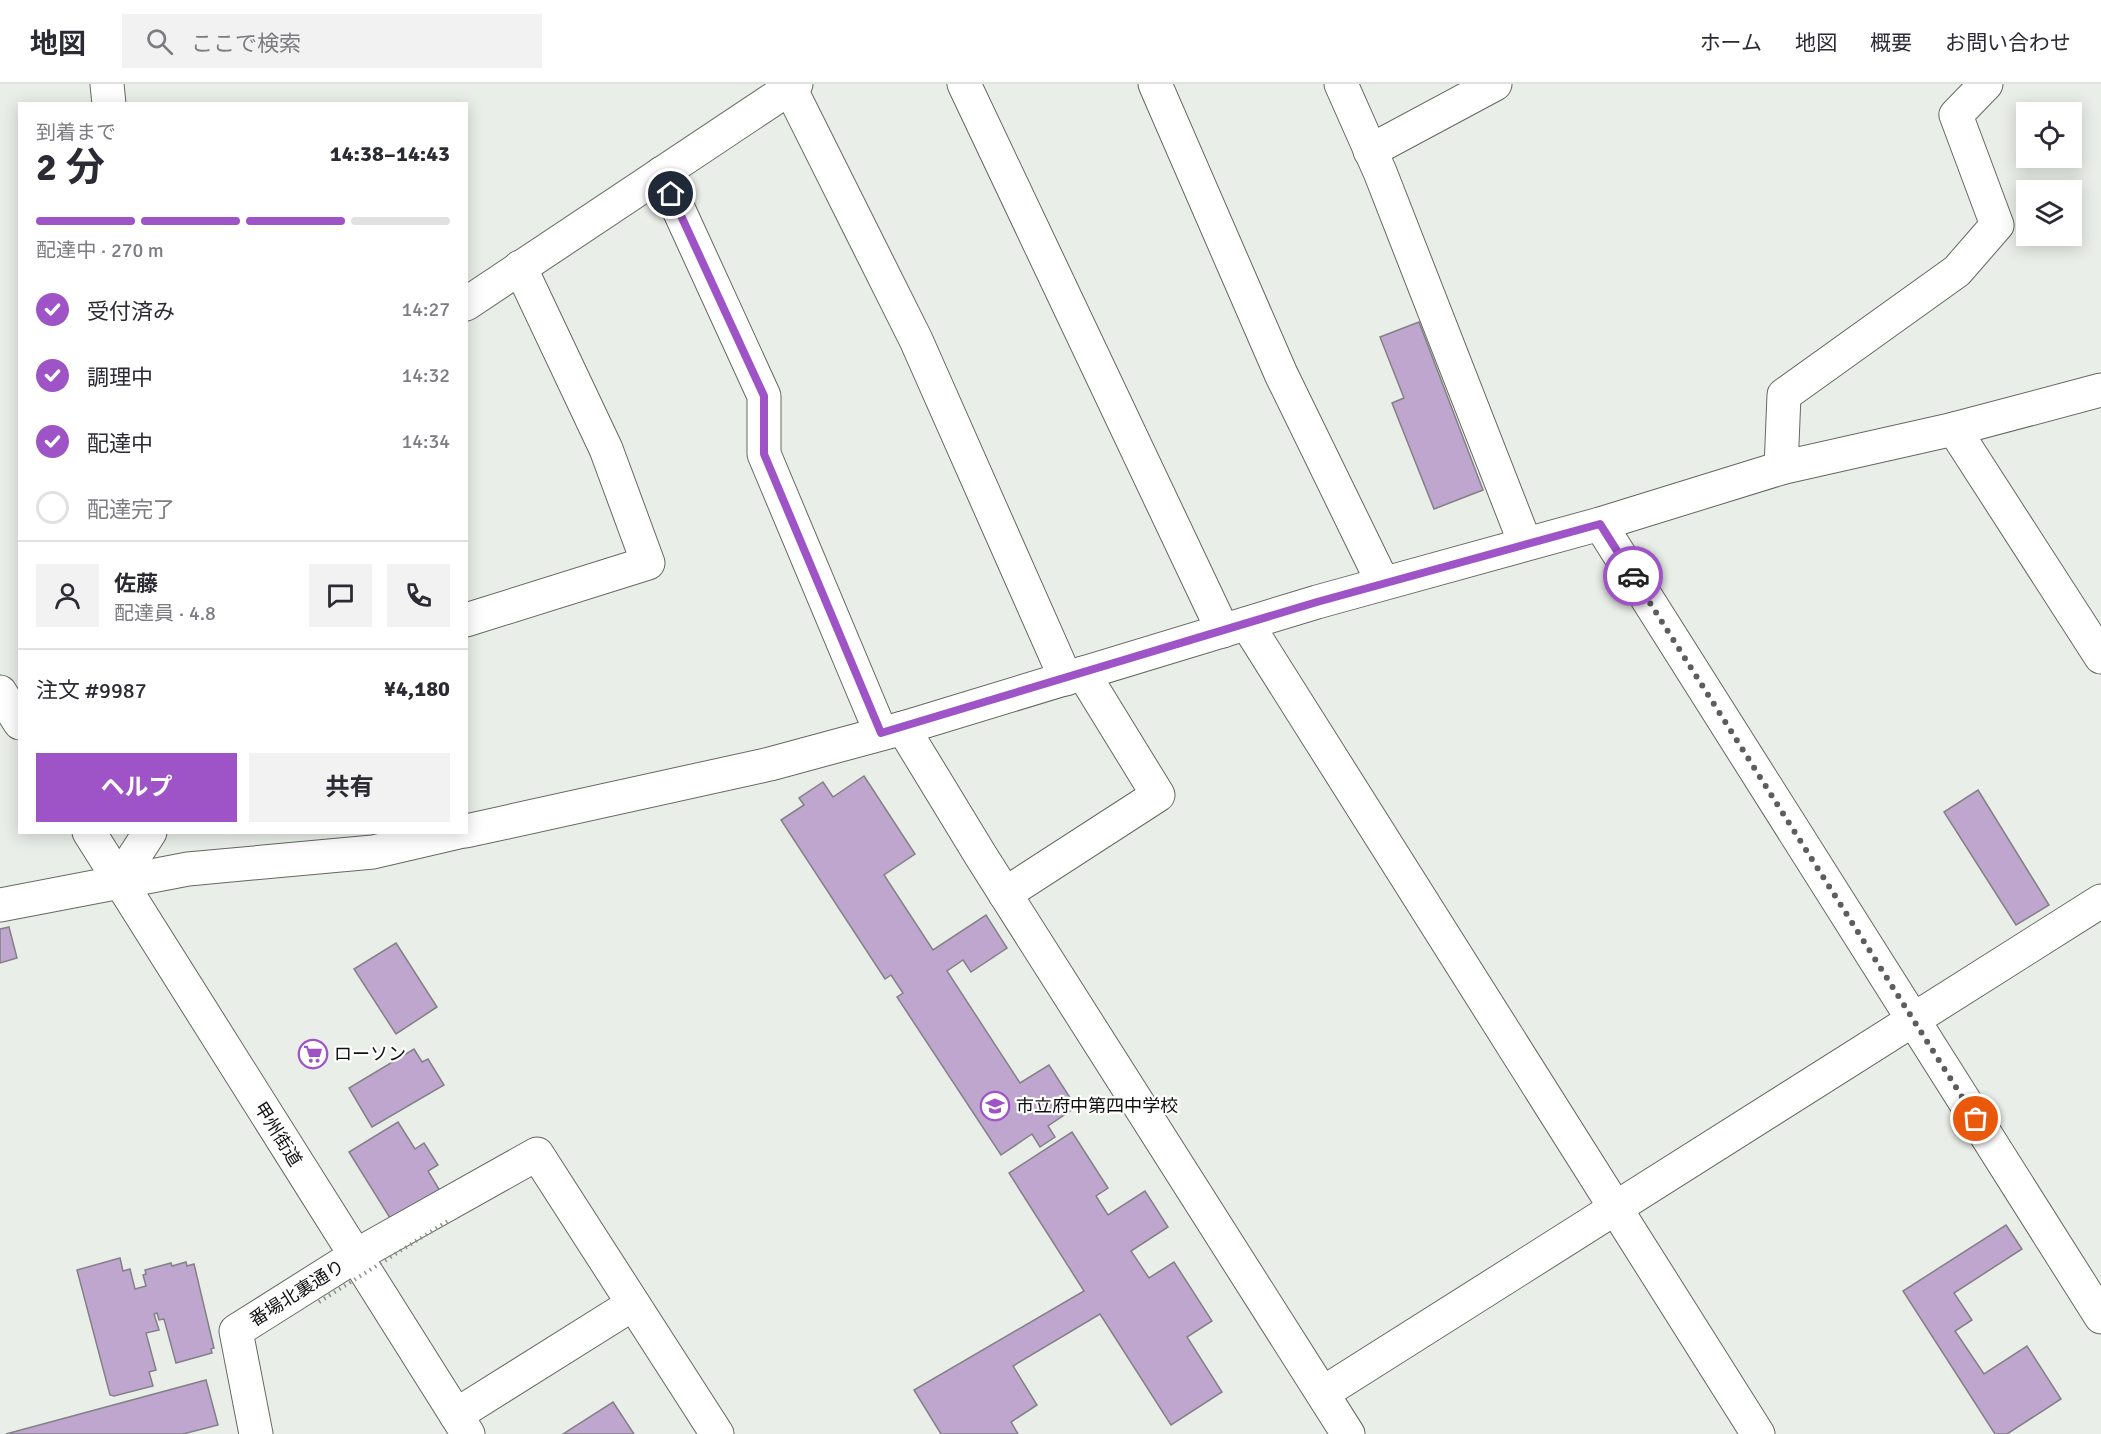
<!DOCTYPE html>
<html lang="ja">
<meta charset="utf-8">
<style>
:root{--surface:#fff;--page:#f2f2f3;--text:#2b2b33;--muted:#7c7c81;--line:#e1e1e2;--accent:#9e53c6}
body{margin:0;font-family:Signika,"Noto Sans JP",sans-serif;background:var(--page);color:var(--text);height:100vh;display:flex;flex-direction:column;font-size:22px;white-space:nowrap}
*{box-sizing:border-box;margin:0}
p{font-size:20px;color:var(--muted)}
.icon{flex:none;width:33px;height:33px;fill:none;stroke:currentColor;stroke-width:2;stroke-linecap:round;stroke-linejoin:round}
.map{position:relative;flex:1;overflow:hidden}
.drawer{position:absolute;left:18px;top:18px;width:450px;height:732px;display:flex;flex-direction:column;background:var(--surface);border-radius:0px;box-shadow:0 3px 15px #0003}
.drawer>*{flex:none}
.controls{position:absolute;left:2016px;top:18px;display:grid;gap:12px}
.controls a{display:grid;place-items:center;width:66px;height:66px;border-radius:0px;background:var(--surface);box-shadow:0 3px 15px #0003;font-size:30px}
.pin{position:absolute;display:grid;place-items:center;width:51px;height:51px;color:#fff;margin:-26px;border:3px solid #fff;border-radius:50%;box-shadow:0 2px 6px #0007}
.courier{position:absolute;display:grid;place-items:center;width:60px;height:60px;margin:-30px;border:4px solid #9e53c6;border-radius:50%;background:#fff;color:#222;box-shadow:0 2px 8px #0007}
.head em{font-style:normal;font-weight:700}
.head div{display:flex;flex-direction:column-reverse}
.head{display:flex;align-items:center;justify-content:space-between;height:102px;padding:0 18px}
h1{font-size:39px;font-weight:700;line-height:45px}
.bar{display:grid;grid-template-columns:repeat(4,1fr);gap:9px 6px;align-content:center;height:72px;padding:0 18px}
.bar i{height:8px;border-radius:4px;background:var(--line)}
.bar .current{background:var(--accent)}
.bar p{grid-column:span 4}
.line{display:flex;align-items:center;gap:15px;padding:0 18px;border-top:2px solid var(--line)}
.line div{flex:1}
.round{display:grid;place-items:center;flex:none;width:63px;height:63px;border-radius:0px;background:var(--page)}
ol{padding:0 18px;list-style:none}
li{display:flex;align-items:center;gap:18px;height:66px}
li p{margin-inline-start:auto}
li .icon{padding:6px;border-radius:50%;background:var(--accent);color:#fff;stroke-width:4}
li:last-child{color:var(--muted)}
li i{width:33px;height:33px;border:3px solid var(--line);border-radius:50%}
.button{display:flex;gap:12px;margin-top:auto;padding:12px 18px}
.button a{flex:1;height:69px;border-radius:0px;background:var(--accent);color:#fff;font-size:24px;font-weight:700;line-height:69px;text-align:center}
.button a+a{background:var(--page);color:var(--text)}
header{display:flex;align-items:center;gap:36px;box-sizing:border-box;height:84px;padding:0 30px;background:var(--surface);border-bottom:2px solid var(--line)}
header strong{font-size:28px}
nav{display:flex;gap:33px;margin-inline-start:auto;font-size:21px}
.search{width:420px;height:54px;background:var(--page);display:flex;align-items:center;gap:15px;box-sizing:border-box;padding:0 21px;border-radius:0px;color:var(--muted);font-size:22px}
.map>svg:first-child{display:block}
.building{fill:#bea6ce;stroke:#838086;stroke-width:1.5}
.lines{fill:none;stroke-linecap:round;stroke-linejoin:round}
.minor-casing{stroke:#646862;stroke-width:35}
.highway-casing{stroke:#646862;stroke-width:35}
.minor{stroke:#fff;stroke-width:33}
.highway{stroke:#fff;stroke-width:33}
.path-bridge{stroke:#8e918d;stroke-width:4;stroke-dasharray:1.5 4.5;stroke-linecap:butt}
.done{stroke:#5c5e5b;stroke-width:6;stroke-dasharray:0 10.8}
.route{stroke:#9e53c6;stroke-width:8}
.labels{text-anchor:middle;stroke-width:4.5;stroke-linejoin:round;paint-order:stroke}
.poi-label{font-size:18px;fill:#0f110f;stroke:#fff;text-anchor:start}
.street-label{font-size:18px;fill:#0f110f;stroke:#fff}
</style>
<header>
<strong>地図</strong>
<div class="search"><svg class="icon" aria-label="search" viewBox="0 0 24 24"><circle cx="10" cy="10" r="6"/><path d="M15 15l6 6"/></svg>ここで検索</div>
<nav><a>ホーム</a><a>地図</a><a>概要</a><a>お問い合わせ</a></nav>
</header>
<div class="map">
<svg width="2101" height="1350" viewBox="0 0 2101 1350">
<rect width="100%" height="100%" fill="#eaeee8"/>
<g class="building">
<path d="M1419,238L1483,406L1434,425L1392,319L1404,314L1380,253Z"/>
<path d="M864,692L915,770L884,791L933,866L986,831L1007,864L971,888L963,876L947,887L1020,999L1049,981L1076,1023L1048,1042L1055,1053L1040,1063L1032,1050L1001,1071L897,913L903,909L891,891L885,895L781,736L804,721L799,714L823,698L833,713Z"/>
<path d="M1978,706L2049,821L2016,841L1944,728Z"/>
<path d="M9,843L17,874L0,879V845Z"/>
<path d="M396,859L437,923L396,950L354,885Z"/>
<path d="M414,965L422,978L428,975L444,1001L372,1043L349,1004Z"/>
<path d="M398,1038L415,1065L424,1059L438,1081L428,1087L443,1112L395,1142L349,1068Z"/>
<path d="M1072,1048L1108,1104L1096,1112L1108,1131L1145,1107L1168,1143L1131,1167L1149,1194L1174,1178L1212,1237L1187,1253L1222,1308L1171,1341L1100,1230L1013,1282L1037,1321L1011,1338L1018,1350H941L914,1306L1084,1207L1009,1089Z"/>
<path d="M2006,1141L2022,1165L1954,1209L1972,1236L1955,1247L1984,1290L2027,1262L2061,1315L2007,1350H1995L1903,1207Z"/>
<path d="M120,1174L123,1187L130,1185L135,1205L146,1202L143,1191L146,1190L145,1186L171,1179L172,1182L186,1178L187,1182L194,1180L214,1264L211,1265L212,1269L176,1279L164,1235L159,1236L157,1229L154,1230L159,1246L146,1249L156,1286L149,1288L153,1302L114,1312L110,1311L77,1186Z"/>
<path d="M206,1296L218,1341L183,1350H6Z"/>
<path d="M613,1318L634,1350H563Z"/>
</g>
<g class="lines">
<g class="minor-casing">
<g id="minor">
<path d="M107,0L109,20"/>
<path d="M964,0L1223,547"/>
<path d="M1155,0L1281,290L1383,499"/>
<path d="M1341,0L1380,88L1525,459"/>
<path d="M790,4L916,256L1066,595"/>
<path d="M1370,67L1495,0"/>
<path d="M662,89L764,312V370L881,649"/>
<path d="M466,220L796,0"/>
<path d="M1954,345L2101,573"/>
<path d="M1781,384L1784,311L1957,187L1997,141L1956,31L1986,0"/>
<path d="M1600,440L2101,1233"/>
<path d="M466,536L648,479L606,365L520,183"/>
<path d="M1247,540L1758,1350"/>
<path d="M903,644L981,772L1348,1350"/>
<path d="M466,747L770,680L903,644L1317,518L1600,440L1781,384L1954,345L2101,306"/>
<path d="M119,796L150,748"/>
<path d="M1005,810L1158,711L1083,589"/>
<path d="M0,821L188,785L373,768L459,748"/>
<path d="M1323,1309L2101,817"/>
<path d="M456,1331L633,1220"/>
<path d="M256,1350L236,1247L355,1172L537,1070L717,1350"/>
</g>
</g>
<g class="highway-casing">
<g id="highway">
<path d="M0,608L20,639"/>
<path d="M89,748L468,1350"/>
</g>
</g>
<use href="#minor" class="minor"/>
<use href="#highway" class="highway"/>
<path class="path-bridge" d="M319,1218L451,1135"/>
</g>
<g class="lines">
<path class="done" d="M1633,492L1976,1035"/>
<path class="route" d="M671,110L764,312V370L881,649L1317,518L1600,440L1633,492"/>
</g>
<defs>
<g id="supermarket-ring" transform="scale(1.5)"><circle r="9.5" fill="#fff" stroke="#9e53c6" stroke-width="1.5"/><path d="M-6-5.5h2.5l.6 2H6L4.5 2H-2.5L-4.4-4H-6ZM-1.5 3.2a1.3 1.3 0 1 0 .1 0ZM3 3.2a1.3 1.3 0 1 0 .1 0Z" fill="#9e53c6"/></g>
<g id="school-ring" transform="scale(1.5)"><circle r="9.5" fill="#fff" stroke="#9e53c6" stroke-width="1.5"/><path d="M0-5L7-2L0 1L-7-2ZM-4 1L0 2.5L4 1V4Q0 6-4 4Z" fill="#9e53c6"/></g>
</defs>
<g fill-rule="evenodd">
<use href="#supermarket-ring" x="313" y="970"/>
<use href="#school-ring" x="995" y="1022"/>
</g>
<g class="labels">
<g class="poi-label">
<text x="334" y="976">ローソン</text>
<text x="1016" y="1028">市立府中第四中学校</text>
</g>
<g class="street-label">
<text transform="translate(278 1050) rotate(58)" y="6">甲州街道</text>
<text transform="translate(297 1209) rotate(-32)" y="6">番場北裏通り</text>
</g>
</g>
</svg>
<div class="controls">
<a><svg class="icon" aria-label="locate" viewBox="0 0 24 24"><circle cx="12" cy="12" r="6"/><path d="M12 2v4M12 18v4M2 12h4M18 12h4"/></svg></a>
<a><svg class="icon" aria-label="layers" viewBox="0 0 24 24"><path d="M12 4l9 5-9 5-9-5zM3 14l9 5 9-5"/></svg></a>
</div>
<div class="pin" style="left:1976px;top:1035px;background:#ea580c"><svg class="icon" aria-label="bag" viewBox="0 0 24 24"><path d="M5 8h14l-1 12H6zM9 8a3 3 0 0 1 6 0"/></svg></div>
<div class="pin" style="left:671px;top:110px;background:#1f2937"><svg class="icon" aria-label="home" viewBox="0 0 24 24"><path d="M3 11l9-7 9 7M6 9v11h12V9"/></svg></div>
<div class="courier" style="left:1633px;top:492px"><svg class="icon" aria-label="car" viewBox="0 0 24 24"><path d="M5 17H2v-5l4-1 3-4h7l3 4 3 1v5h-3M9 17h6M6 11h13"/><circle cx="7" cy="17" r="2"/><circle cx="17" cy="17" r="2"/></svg></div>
<section class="drawer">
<div class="head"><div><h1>2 分</h1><p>到着まで</p></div><em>14:38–14:43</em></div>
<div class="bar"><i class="current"></i><i class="current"></i><i class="current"></i><i></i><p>配達中 · 270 m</p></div>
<ol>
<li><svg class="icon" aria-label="check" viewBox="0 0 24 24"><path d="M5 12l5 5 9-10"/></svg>受付済み<p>14:27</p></li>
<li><svg class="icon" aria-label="check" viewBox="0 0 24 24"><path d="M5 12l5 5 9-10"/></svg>調理中<p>14:32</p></li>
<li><svg class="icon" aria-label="check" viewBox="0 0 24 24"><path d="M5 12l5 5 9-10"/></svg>配達中<p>14:34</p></li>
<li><i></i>配達完了</li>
</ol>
<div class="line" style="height:108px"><a class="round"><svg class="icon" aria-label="person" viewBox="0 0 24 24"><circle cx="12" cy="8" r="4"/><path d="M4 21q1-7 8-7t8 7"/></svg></a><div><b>佐藤</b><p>配達員 · 4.8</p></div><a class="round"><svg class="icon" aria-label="chat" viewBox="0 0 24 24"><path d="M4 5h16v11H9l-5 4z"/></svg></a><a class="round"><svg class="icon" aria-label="phone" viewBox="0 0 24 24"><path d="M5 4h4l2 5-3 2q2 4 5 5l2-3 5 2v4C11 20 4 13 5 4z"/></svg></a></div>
<div class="line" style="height:78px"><div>注文 #9987</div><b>¥4,180</b></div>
<div class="button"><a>ヘルプ</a><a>共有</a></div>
</section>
</div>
